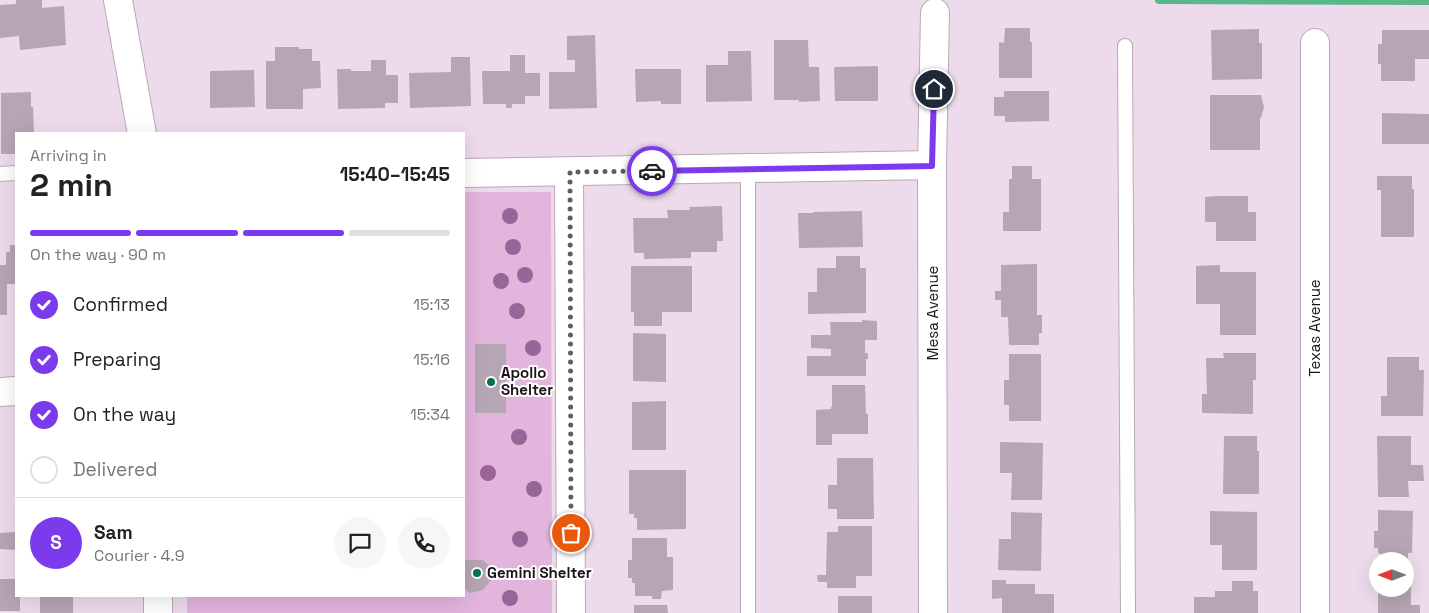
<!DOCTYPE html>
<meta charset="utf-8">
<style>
:root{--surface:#fff;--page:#f6f6f6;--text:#222;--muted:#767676;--line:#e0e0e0;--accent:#7c3aed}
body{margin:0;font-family:"Space Grotesk",sans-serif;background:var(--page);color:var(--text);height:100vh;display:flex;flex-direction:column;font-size:19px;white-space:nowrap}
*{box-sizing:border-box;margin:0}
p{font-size:16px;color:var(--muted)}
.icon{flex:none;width:28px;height:28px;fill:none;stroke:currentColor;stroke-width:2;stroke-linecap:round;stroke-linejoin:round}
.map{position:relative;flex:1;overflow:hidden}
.panel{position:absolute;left:15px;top:132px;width:450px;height:465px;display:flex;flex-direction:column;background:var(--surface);border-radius:0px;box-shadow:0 5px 20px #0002}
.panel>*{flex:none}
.needle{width:32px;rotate:270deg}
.buttons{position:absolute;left:1369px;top:552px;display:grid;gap:10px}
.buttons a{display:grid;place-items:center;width:45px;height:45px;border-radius:50%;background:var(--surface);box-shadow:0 5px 20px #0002;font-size:25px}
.pin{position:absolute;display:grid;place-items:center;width:42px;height:42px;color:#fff;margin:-21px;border:2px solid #fff;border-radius:50%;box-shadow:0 1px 5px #0007}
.courier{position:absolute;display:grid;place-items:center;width:50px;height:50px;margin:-25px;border:4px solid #7c3aed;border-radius:50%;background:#fff;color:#222;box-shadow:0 1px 6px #0007}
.summary em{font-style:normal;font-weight:600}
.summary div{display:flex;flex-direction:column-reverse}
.summary{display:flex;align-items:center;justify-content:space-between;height:85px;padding:0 15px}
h1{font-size:32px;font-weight:600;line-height:38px}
.bar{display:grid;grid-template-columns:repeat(4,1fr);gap:8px 5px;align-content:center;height:60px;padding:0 15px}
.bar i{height:6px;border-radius:4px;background:var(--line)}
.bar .selected{background:var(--accent)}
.bar p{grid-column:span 4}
.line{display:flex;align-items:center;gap:12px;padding:0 15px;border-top:1px solid var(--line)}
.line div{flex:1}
.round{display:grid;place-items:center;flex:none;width:52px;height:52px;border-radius:26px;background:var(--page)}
ol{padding:0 15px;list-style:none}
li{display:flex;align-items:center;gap:15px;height:55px}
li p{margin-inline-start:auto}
li .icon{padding:5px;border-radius:50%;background:var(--accent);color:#fff;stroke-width:4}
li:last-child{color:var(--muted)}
li i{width:28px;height:28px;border:2px solid var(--line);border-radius:50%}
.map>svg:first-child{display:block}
.green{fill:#e2b5dd}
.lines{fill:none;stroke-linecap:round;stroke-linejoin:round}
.stream{stroke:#59b78b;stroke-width:8}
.building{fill:#b6a5b4}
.service-casing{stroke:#baa8b8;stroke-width:16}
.minor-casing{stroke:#baa8b8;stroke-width:30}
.tertiary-casing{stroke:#baa8b8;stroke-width:30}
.service{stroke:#fff;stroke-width:14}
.minor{stroke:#fff;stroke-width:28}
.tertiary{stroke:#fff;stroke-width:28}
.tree{fill:#996497}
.done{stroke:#645a63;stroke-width:5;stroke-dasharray:0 9}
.route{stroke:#7c3aed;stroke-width:6}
.poi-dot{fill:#02734d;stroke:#fff;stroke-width:2}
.labels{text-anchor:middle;stroke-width:4;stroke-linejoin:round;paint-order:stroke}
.street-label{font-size:15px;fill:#1a141a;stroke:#fff}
.poi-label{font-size:15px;font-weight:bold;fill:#1a141a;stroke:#fff;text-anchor:start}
</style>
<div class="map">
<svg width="1429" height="613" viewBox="0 0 1429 613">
<rect width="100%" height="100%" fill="#eddbeb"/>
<path class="green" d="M464,192H551L552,613H187V596H464Z"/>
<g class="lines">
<path class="stream" d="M1159,0L1429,1"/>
</g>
<g class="building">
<path d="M16,0H42V8L64,6L66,45L20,50L19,36L0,38V5L16,4Z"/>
<path d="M1005,28H1030V42H1032V78H999V42L1004,43Z"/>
<path d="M1259,29V43H1262V79L1212,80L1211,30Z"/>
<path d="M1382,30H1429V59H1415V81H1381V64H1378V44H1382Z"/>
<path d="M595,35L597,108L549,109V72H575V60H567V36Z"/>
<path d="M774,40H808L809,67H819L820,101L799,102V100H774Z"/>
<path d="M275,47H299V49H312V61H320L321,88L303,89V109H266V61H275Z"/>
<path d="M728,51H751L752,101L706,102V65H728Z"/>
<path d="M510,55H525V73H540V96H525V104H512V108H506V104H483L482,71H510Z"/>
<path d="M451,57H470L471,106L410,108L409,73L451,72Z"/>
<path d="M371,60H386V75H398V103H385V108L338,109L337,69H351V71H371Z"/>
<path d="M878,66V101H835L834,67Z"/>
<path d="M635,69H681V104H661V101L636,102Z"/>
<path d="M254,70L255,107L210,108V71Z"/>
<path d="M1004,91H1049V121L1005,122V116H994V97H1004Z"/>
<path d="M31,92V107H33L34,134H16V154H1V93Z"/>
<path d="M1210,95H1261L1264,107L1261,118H1260V150H1210Z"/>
<path d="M1382,113L1429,114V144H1382Z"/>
<path d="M1012,166H1032V179H1041V231H1003V212H1009V179H1012Z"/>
<path d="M1377,176H1412V189H1414V237H1381V190H1377Z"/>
<path d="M1216,196H1248V212H1256V241H1216V222H1205V197Z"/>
<path d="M722,206L723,241H717V252H691V258L644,259V253H634L633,218H668L667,210H690L689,207Z"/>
<path d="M862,211L863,247L799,248L798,213H813V212Z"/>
<path d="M10,245H16V284H7V315H0V265H6V252H10Z"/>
<path d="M836,256H860V268H866V313L808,314V292H817V268H836Z"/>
<path d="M1037,264V315H1042V333H1039V345H1009L1008,317H1001V300H995V291H1001V265Z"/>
<path d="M1220,265V272H1256V335H1220V304H1196V266Z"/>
<path d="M631,266H692V312H662V326H634V312H631Z"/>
<path d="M862,320L877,321V340H865V353H868V359H866V376H807V356H831V349L811,348V335H831L830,322H862Z"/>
<path d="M633,333L666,334V382L633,381Z"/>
<rect x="475" y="344" width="31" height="69"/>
<path d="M1223,353H1256V380H1253V414L1202,413V394H1207L1206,358H1224Z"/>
<path d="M1009,354H1041V421H1009V405H1004V380H1009Z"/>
<path d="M1387,357H1419V370H1424L1423,416H1381V396H1387Z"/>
<path d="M832,385H865L866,414H868V434H832V445H816V410L831,409V407H832Z"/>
<path d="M666,401V450H632V402Z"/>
<path d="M1224,436H1257V451H1259V494H1223Z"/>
<path d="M1377,436H1411V465H1423L1424,481H1408L1409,497H1378Z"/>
<path d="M1000,442L1043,443L1042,500H1011L1012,473H1000Z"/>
<path d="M837,458H873L874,519H837V509H828V485H837Z"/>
<path d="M629,470H686V529L637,530V518H634V514H629Z"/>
<path d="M1378,510L1413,511L1412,553H1408V569H1405V561H1381V554L1378,553V548H1374V531H1378Z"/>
<path d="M1210,511L1257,512V570H1222V545H1210Z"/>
<path d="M1011,512L1042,513L1041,571L998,570L999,539H1011Z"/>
<path d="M838,526H872V576H856V588H827V582H818L817,575H826L827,532H838Z"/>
<path d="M14,532H16V550L0,549V533Z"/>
<path d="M632,538H667V557H673V590L662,591L661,599H652V596H635V583H632V578H628V560H632Z"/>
<path d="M466,560H483L490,567L491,580L483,590L470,593L464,588V563Z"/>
<path d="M0,579H16V596H20V611H0Z"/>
<path d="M992,580H1006V584H1035V594H1054V613H1002V598L992,599Z"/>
<path d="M1232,581H1253V591H1258V613H1194V597H1215V591H1232Z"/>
<path d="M1405,586H1411V605H1420V613H1378V589H1405Z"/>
<rect x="40" y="596" width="33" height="17"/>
<rect x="838" y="596" width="34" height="17"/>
<path d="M634,605H667L668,613H634Z"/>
</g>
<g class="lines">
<g class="service-casing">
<g id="service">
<path d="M1125,46L1128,613"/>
<path d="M748,169V613"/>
<path d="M0,174L16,173"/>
</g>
</g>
<g class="minor-casing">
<g id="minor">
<path d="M1315,43V613"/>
<path d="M569,172L571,613"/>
<path d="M464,173L932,165"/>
<path d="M0,392L16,391"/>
<path d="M933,613L932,165L935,13"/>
</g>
</g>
<g class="tertiary-casing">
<g id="tertiary">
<path d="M118,0L142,134"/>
<path d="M158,596V613"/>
</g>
</g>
<use href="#service" class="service"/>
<use href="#minor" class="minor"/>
<use href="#tertiary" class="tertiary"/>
</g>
<g class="tree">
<circle cx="510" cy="216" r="8"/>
<circle cx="513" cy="247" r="8"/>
<circle cx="525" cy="275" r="8"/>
<circle cx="501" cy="281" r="8"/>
<circle cx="517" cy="311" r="8"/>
<circle cx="533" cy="348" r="8"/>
<circle cx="519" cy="437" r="8"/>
<circle cx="488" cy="473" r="8"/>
<circle cx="534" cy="489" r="8"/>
<circle cx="520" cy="539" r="8"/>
<circle cx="510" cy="598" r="8"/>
</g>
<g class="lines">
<path class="done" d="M571,533L570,172L652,171"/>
<path class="route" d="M652,171L932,166L934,89"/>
</g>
<g class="poi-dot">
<circle cx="491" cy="382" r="5"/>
<circle cx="477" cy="573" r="5"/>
</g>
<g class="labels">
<g class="street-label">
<text transform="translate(933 313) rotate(-90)" y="5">Mesa Avenue</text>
<text transform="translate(1315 328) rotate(-90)" y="5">Texas Avenue</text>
</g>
<g class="poi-label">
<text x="501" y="378">Apollo<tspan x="501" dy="17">Shelter</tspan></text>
<text x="487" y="578">Gemini Shelter</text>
</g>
</g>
</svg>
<div class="buttons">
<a><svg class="needle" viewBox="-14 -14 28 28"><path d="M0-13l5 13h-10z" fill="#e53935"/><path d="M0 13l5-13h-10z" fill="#767676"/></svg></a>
</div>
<div class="pin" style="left:571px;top:533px;background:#ea580c"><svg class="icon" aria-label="bag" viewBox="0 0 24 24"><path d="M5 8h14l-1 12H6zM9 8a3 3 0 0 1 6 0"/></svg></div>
<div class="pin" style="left:934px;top:89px;background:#1f2937"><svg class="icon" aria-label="home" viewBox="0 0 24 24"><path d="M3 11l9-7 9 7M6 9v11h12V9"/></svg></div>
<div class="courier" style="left:652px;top:171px"><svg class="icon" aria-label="car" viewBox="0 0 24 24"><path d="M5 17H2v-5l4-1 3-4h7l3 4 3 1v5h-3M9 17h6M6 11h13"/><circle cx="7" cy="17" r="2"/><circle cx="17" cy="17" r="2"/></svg></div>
<section class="panel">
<div class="summary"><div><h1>2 min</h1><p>Arriving in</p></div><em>15:40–15:45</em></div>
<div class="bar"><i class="selected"></i><i class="selected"></i><i class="selected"></i><i></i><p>On the way · 90 m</p></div>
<ol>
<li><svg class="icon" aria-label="check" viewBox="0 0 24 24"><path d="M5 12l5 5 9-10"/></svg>Confirmed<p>15:13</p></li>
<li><svg class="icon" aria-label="check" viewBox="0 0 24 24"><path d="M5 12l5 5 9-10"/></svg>Preparing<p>15:16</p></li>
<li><svg class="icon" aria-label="check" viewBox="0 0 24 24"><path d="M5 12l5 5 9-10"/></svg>On the way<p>15:34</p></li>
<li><i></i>Delivered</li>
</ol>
<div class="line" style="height:90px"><b class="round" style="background:var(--accent);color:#fff">S</b><div><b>Sam</b><p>Courier · 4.9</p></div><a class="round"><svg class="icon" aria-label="chat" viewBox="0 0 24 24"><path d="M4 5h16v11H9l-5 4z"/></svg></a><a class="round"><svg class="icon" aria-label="phone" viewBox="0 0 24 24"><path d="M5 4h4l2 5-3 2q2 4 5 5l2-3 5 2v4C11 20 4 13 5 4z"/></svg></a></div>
</section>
</div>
